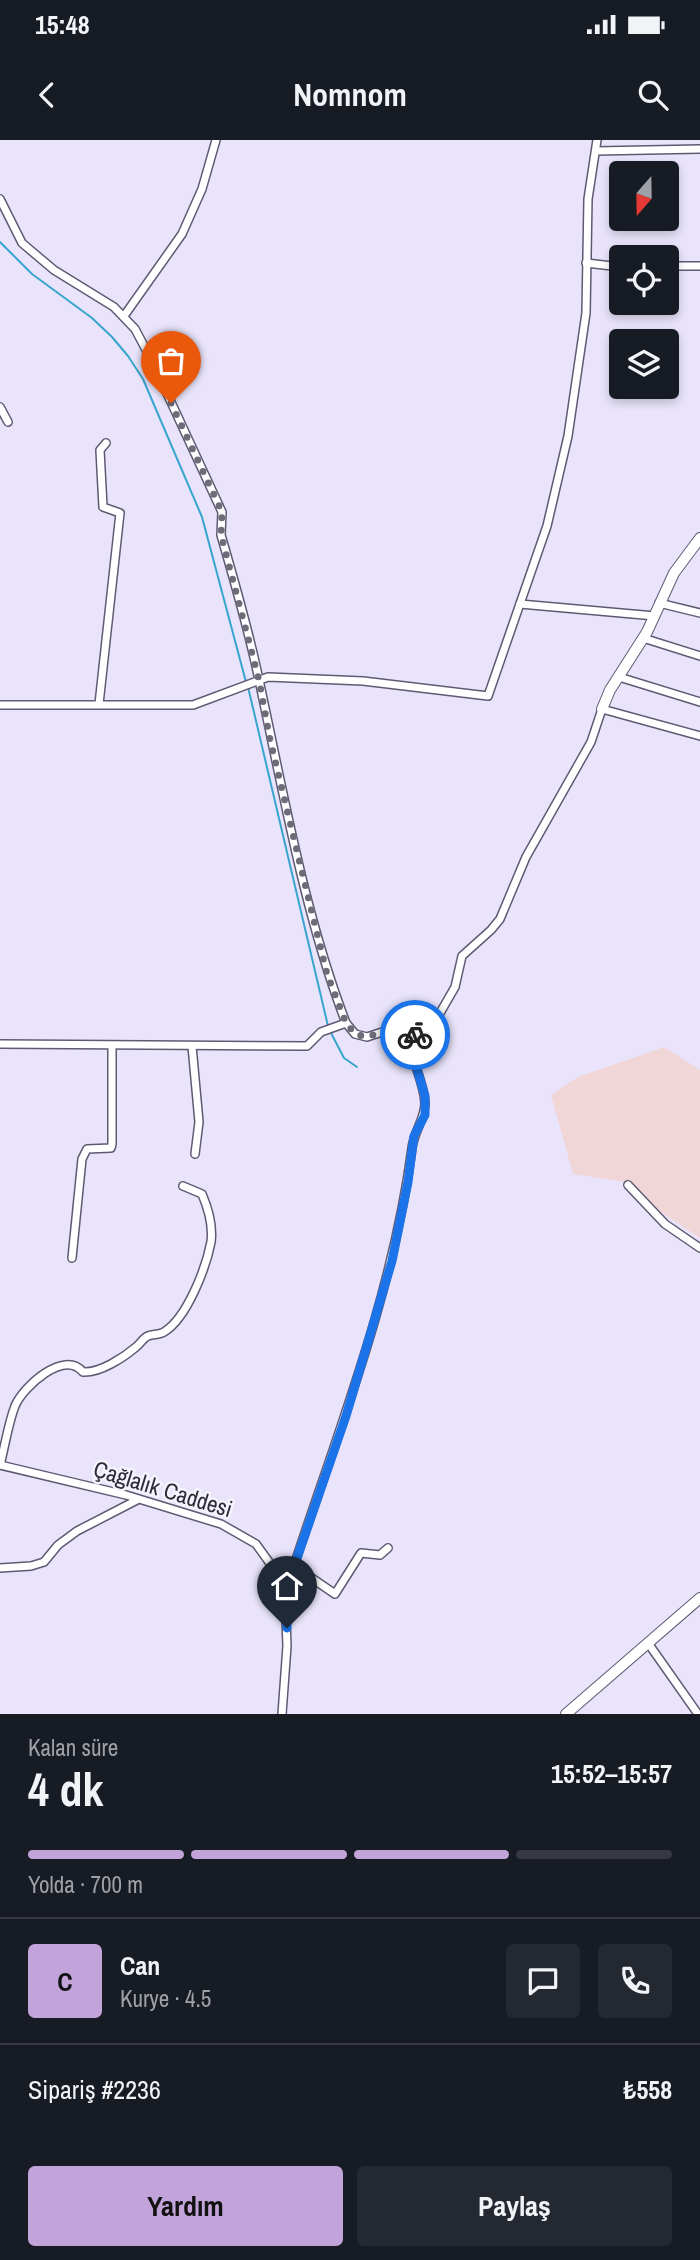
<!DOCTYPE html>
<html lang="tr">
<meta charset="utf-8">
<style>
:root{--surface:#171b24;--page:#242831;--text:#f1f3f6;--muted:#9ea1a6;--line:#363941;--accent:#c2a4da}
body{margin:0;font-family:"Archivo Narrow",sans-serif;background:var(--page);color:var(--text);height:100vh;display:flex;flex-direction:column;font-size:26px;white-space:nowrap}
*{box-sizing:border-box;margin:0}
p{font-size:23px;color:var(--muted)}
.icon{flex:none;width:38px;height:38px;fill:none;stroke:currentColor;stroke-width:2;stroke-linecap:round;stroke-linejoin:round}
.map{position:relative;height:1574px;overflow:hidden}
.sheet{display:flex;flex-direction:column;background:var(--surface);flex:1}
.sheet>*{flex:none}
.needle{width:46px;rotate:200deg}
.buttons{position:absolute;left:609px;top:21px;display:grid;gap:14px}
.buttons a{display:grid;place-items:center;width:70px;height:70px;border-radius:7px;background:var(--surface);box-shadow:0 4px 10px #0003;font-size:35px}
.pin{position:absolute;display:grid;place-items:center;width:60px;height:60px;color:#fff;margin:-72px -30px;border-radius:50% 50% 50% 0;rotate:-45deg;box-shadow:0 0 7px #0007}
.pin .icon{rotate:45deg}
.courier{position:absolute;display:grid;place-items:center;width:70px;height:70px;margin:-35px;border:5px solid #1a73e8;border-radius:50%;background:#fff;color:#222;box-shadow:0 2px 9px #0007}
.head em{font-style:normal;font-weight:700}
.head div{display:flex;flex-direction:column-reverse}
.head{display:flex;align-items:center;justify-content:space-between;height:119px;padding:0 28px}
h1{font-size:46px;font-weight:700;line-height:52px}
.bar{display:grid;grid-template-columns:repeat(4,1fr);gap:10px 7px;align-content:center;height:84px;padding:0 28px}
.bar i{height:9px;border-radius:5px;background:var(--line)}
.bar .on{background:var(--accent)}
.bar p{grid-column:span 4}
.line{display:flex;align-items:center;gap:18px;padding:0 28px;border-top:2px solid var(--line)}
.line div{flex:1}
.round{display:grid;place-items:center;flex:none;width:74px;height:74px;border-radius:7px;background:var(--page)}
.cta{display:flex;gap:14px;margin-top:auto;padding:14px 28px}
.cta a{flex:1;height:80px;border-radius:7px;background:var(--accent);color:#111;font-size:28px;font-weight:700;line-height:80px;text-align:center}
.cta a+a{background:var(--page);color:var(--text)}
.status{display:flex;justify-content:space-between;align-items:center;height:49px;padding:0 35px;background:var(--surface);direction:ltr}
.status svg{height:19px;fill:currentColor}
header{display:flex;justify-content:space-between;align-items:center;height:91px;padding:0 28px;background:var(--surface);font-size:32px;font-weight:700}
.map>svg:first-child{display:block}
.industrial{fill:#f1d6d8}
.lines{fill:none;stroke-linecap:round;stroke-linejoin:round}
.stream{stroke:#38a5cd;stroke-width:2}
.street-casing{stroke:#5f5a72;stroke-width:10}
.secondary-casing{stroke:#5f5a72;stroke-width:12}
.street{stroke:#fff;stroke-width:7}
.secondary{stroke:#fff;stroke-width:10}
.done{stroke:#6f6c7a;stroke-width:7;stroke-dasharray:0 12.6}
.route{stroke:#1a73e8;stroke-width:9}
.labels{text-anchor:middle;stroke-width:5;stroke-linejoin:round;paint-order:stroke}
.street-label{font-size:23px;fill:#2d2b35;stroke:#f6f3ff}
</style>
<div class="status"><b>15:48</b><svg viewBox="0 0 49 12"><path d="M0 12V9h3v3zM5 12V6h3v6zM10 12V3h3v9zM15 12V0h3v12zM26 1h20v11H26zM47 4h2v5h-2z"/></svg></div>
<header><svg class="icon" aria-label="back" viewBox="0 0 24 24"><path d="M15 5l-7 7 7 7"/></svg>Nomnom<svg class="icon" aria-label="search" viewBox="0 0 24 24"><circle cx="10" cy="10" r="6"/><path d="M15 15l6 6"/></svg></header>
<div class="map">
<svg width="700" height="1574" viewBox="0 0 700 1574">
<rect width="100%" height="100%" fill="#e9e4fb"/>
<path class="industrial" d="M664,907L700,930V1098L649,1064L625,1042L573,1034L551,955L578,937Z"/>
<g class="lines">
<g class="stream">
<path d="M0,102L32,134L92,178L112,197L128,216L143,239L202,377L246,542"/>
<path d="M248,547L328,886"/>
<path d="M330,891L344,918L357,927"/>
</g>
<g class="street-casing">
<g id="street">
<path d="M596,11L700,9"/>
<path d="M0,59L22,103L54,130L114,167L135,189L152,221L222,372L221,395C235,443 249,491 259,540C284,655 304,773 346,883"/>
<path d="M586,123L621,127"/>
<path d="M667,126H700"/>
<path d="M124,176L182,94L202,49L216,0"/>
<path d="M0,267L8,282"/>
<path d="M659,463L700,473"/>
<path d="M520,464L655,476"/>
<path d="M643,498L700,516"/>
<path d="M619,537L700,562"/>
<path d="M99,564L120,373L103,367L100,310L106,303"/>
<path d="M0,565H193L268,537L363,541L488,556L547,386L568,296L586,173L588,59L597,0"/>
<path d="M0,904L307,906L321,892L346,883L355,894L367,897L437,874"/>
<path d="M192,906L199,982L195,1014"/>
<path d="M628,1045L665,1084L700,1108"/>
<path d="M72,1118L82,1019L87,1009L111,1008L112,1004V907"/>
<path d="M0,1325L126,1355L221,1384L256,1404L269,1422L285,1453L287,1506L282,1574"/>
<path d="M0,1325C5,1306 8,1284 15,1266C23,1247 64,1209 83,1232C100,1233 123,1218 136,1207C140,1204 143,1198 148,1196C153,1194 159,1195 164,1192C187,1178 206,1128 211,1102C213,1087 208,1068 202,1054L183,1046"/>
<path d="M294,1426L335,1454L361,1413L380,1415L388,1408"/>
<path d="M0,1428L31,1426L44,1422L58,1405L77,1391L137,1360"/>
<path d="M285,1453C332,1306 392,1162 412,1008C414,991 425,979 425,963C424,944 414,925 410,906L415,894L440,873L455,847L462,816L491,790L500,779L526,717L591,602L602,569L700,596"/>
<path d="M648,1503L698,1574"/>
</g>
</g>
<g class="secondary-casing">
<g id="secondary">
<path d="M602,569L610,550L647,492L674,433L700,398"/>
<path d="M566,1574L700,1458"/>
</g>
</g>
<use href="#street" class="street"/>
<use href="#secondary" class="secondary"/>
</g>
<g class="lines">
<path class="done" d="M171,263L222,372L221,395L259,540L270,600L327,834L346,883L355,894L367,897L440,873L415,895"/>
<path class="route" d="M287,1488L285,1453L346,1276L392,1121L408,1042L414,996L425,975V956L410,906L415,895"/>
</g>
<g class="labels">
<g class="street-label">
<text transform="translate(163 1349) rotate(17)" y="8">Çağlalık Caddesi</text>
</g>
</g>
</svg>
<div class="buttons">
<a><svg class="needle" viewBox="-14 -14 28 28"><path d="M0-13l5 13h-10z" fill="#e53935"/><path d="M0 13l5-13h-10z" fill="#9ea1a6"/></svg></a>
<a><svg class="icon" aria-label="locate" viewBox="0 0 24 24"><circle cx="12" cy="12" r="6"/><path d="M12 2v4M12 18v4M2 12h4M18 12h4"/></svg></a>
<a><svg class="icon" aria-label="layers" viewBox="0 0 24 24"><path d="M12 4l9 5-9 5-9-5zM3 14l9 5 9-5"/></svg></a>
</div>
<div class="pin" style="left:171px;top:263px;background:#ea580c"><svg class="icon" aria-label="bag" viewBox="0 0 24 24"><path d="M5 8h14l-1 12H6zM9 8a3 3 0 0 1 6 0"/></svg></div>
<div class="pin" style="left:287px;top:1488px;background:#1f2937"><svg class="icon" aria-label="home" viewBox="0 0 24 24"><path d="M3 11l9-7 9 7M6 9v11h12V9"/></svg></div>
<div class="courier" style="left:415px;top:895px"><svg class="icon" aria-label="bike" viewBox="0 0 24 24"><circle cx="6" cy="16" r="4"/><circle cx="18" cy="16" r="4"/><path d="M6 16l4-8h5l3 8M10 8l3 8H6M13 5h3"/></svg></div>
</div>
<section class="sheet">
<div class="head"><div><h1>4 dk</h1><p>Kalan süre</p></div><em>15:52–15:57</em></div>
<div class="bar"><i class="on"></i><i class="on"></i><i class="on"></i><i></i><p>Yolda · 700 m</p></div>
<div class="line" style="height:126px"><b class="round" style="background:var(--accent);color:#111">C</b><div><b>Can</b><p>Kurye · 4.5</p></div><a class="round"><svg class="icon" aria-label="chat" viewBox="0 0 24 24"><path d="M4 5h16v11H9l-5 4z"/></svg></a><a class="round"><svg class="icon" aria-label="phone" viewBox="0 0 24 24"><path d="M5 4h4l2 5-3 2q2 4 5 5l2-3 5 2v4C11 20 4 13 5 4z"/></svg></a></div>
<div class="line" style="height:91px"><div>Sipariş #2236</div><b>₺558</b></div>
<div class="cta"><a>Yardım</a><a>Paylaş</a></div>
</section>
